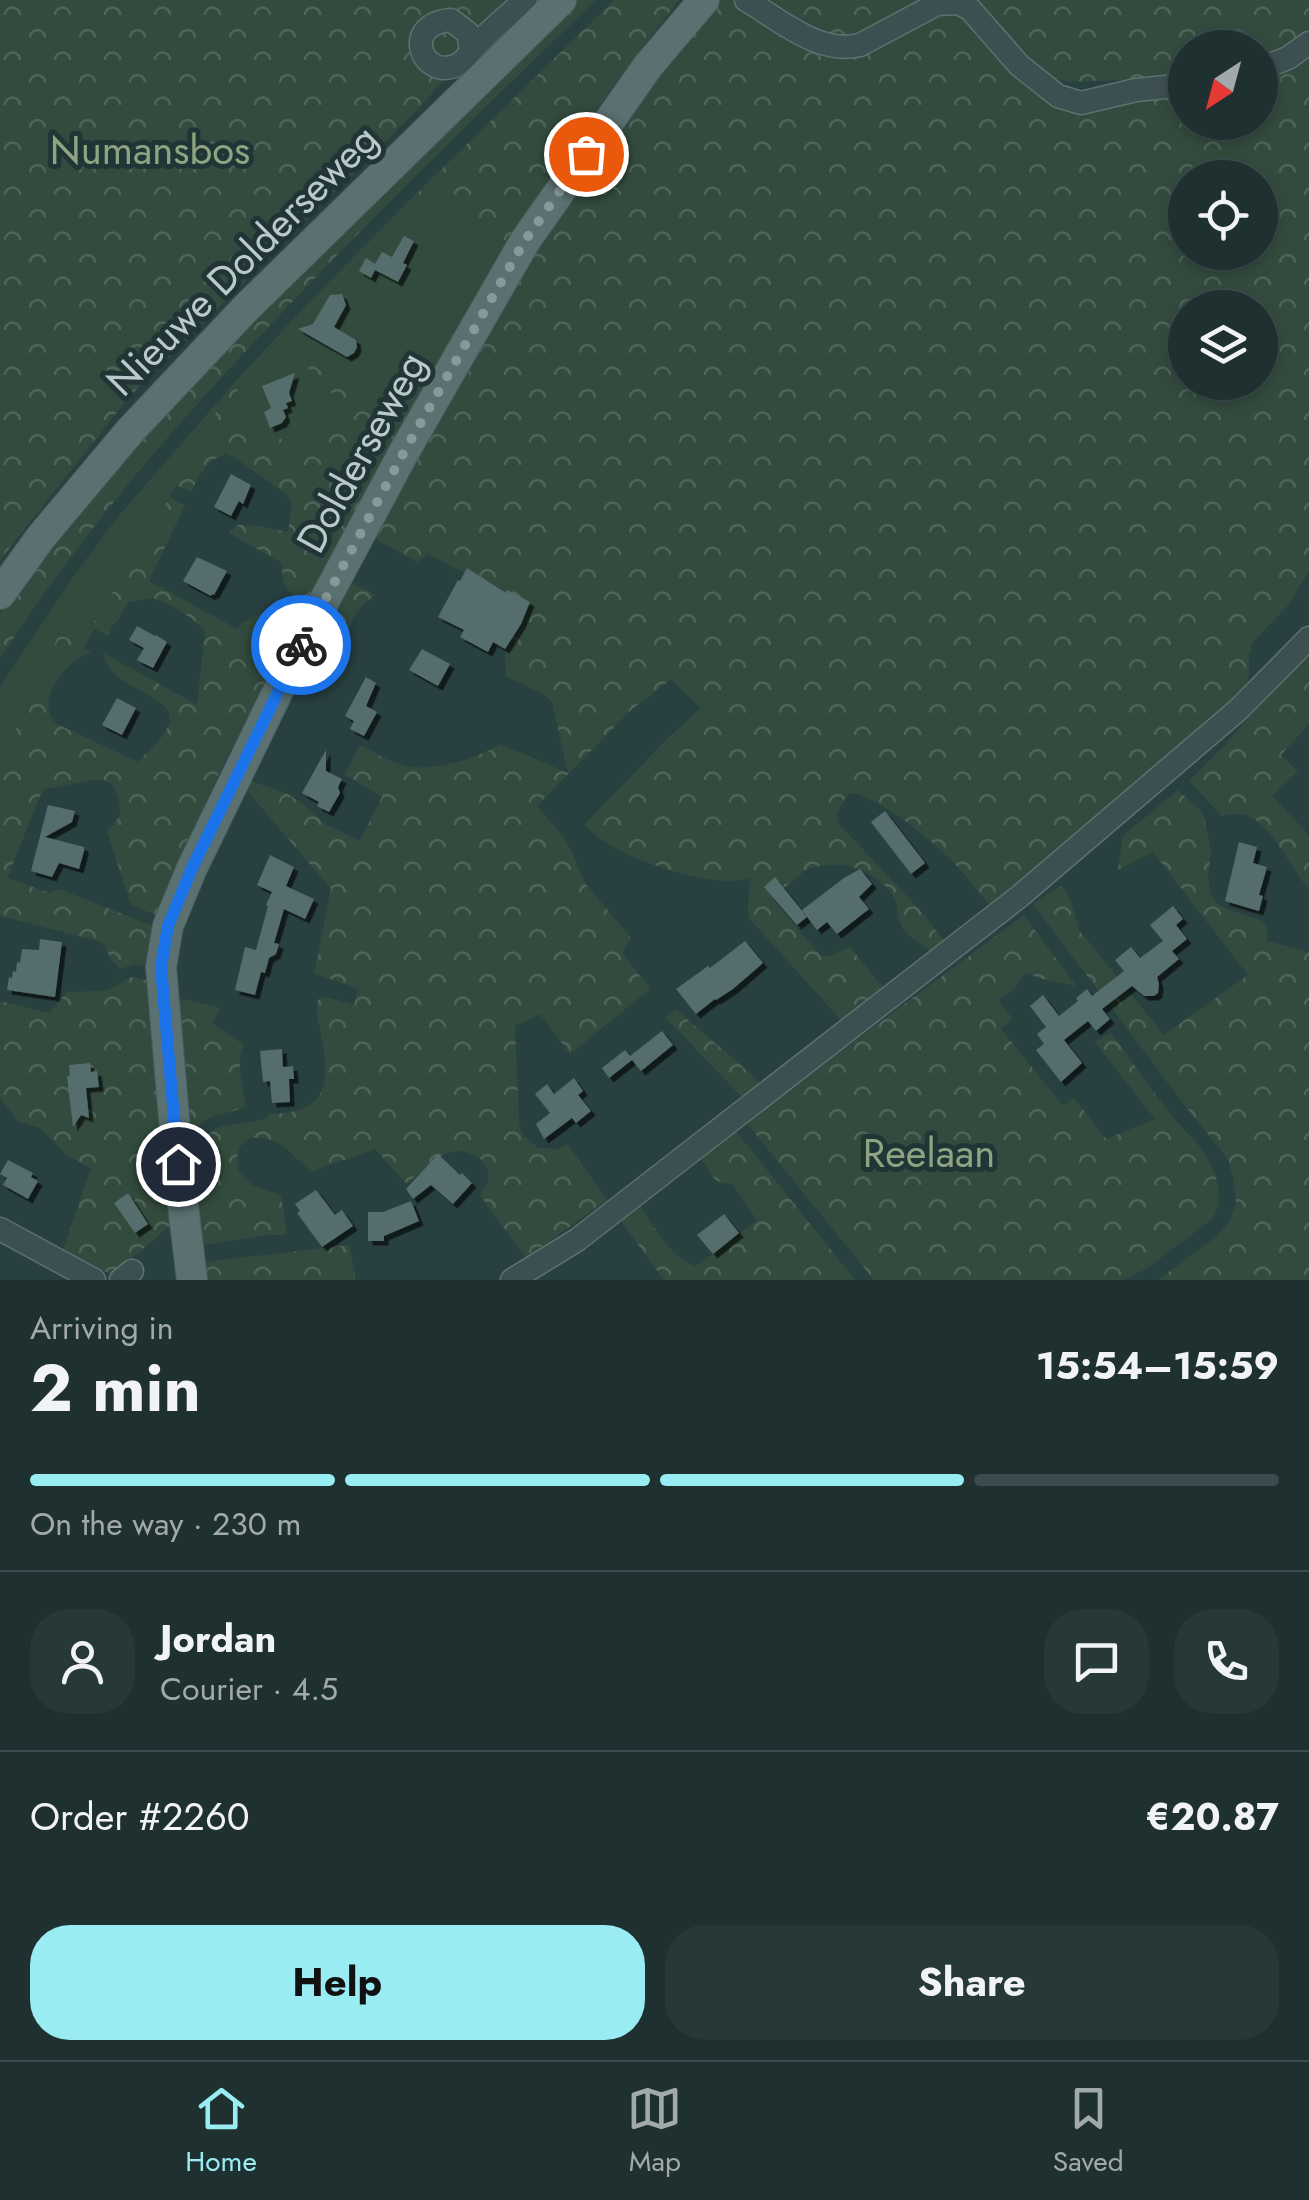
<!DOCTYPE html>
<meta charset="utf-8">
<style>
:root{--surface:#1f3031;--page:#273839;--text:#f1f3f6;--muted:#a1a9ab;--line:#3c4b4d;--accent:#98ecf2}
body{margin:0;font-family:Jost,sans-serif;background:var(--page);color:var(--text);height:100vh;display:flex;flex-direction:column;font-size:38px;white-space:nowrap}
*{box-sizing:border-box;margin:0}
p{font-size:32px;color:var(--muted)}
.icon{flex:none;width:55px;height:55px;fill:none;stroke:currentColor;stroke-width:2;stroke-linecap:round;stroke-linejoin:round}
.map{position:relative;height:1280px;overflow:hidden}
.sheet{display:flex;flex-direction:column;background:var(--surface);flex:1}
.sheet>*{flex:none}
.needle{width:65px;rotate:216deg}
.tools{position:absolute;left:1168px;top:30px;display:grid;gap:20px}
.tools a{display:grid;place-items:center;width:110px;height:110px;border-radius:50%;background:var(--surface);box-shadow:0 5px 15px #0003,0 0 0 2px var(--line);font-size:50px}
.pin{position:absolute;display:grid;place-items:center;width:85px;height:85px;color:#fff;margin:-42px;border:5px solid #fff;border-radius:50%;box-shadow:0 2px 10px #0007}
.courier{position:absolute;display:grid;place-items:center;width:100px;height:100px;margin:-50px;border:8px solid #1a73e8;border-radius:50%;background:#fff;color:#222;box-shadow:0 2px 12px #0007}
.head em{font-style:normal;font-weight:700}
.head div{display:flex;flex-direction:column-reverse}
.head{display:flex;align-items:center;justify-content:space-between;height:170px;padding:0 30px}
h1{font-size:65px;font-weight:700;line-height:75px}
.bar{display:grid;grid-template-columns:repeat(4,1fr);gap:15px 10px;align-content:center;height:120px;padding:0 30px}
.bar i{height:12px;border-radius:8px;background:var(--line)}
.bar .current{background:var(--accent)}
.bar p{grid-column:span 4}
.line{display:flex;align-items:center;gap:25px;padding:0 30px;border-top:2px solid var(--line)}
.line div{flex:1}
.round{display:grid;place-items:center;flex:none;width:105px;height:105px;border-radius:40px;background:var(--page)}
.cta{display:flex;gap:20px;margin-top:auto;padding:20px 30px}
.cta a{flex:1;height:115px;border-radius:40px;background:var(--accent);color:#111;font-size:40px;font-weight:700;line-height:115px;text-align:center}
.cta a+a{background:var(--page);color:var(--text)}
.tab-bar{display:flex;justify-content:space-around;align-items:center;height:140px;border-top:2px solid var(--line);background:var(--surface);font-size:28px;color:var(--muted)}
.tab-bar a{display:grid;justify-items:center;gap:5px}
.tab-bar .current{color:var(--accent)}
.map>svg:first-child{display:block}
.green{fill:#334b3e}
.forest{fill:url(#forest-crowns);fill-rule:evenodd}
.building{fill:#546d6d;filter:url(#shadow)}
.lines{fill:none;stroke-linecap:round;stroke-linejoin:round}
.minor-casing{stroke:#5e7071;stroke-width:25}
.major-casing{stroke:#495c5d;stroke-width:32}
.minor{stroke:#3d5051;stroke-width:22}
.major{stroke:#5b7071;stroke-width:30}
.done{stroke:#879a9b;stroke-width:10;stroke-dasharray:0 18}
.route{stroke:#1a73e8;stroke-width:12}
.labels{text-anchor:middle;stroke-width:10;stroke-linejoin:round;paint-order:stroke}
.park-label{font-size:40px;fill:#8ca480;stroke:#213536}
.street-label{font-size:40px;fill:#bacacb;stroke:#213536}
</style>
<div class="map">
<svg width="1309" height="1280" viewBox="0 0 1309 1280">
<defs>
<pattern id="forest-crowns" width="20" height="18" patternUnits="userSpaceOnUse" patternTransform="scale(2.5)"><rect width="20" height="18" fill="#334b3e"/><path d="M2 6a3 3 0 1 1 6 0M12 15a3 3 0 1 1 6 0" fill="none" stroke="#4e6459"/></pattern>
<filter id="shadow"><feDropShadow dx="4.5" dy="4.5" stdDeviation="0" flood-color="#0009"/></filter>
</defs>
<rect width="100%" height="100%" fill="#294041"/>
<g class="green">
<path d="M417,193L506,247L408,419L314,384L336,395L340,402L318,460C306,450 295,438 279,439C269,439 262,442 252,440L235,382L307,304Z"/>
<path d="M222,397L210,426L185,472L82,642L72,638H57C41,679 27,718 0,753V687L76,573L117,518Z"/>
</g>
<g class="forest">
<path d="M0,0H516L415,112L129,397L0,560Z"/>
<path d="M568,0H596C481,111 366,222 257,339C163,439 74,543 0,659V614L33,567L117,457Z"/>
<path d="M614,0H679C617,79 557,160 506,247L417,193Z"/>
<path d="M711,0H732L802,42L823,51L946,8L958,9L1052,93H1185V122H1260V79L1309,54V571L1289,604L1253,642L1249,655V675L1243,696L991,907C978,891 964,873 949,858C929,838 877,795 850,793C842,802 837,810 837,822L919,909L945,942L932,952C919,943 903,935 899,919C897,911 898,904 894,897C877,870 839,857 809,869C796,875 783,889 773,900L821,956H829L850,947L884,989L842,1021L749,918L748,907L750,878C742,879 733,881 726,881C690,880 606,854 585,824L668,738L701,708L671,679L631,710L537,806L563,836L571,850L585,883L631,938L622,953L650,989L570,1054L540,1014L515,1026L519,1122L522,1134L538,1148L557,1149L568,1145L607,1200L526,1258L480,1195C483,1190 487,1185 488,1180C492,1158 464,1146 447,1153C432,1159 419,1174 407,1184L375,1149L313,1171C293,1160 285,1138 259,1138C252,1138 249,1137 244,1142C236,1149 236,1162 239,1172L253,1186L281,1195L287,1235H269L202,1245L191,1158C217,1115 225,1129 265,1119L269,1114C323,1113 331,1090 322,1040C320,1026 315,1014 318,1000L323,996L354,1005L358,989L314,973L331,889L242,785L245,779L288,794L305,806L326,824L360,841L382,797L345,775L360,745C374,752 390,762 405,766C431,772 478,759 500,744L568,773L552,702L543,694L506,676L503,596L498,590L428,554L418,562L370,536L515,273ZM1185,178H1260V252H1185ZM1185,308H1260V382H1185Z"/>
<path d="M757,0H928L857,39H828Z"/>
<path d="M969,0H1309V33L1260,61V48H1185V78L1068,82C1026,73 998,30 969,0Z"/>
<path d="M308,363L408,419L307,605C286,591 282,589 282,563L229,533L238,525H254L288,532L292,503L286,494L234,457L225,454C206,461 200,474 191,492L177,485L210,426L222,397L235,382L252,440C262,442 269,439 279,439C295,438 306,451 318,459L340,402C328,380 310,397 308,363Z"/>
<path d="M170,497L185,505L149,581L237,629C259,607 272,613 299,619L220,771L156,915L131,905L107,831C126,814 121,806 113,784L100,779L43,789L7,878L50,893L59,889L153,926L150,967L134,964L120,969L112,961L102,942L0,916V753C27,718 41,679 57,638L60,636L83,641ZM153,598C173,605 191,616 205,631L197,705L103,653C106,660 109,668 115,674C128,689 178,700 169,725C163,739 148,751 138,762L57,724C32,702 67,659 91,652L84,648L94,629L109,636L111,626L117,621L129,602Z"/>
<path d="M346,580L376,595C355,608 347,624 348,649L319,634Z"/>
<path d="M1309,650V724L1281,755L1298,771L1272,796L1309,835V889C1290,869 1273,824 1246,815C1239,813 1230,814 1222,816L1189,781L1223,747Z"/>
<path d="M1178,790L1203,813L1211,851L1208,879L1211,894L1217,903L1225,908L1264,922L1267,929V941L1309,952V1280H1158L1217,1236L1229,1222L1236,1203L1234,1181L1228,1159L1183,1103L1033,904L1061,885L1070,898L1079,930L1164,1035L1248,975L1153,852L1118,870L1123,836Z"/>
<path d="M1024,915L1076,986L1038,978L1026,972L1014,990L998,1000L1012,1018L1001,1029L1063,1106L1074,1098L1106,1139L1155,1119L1095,1042L1111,1033C1132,1061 1151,1090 1173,1117C1186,1133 1205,1148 1212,1167C1219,1183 1223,1206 1211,1220L1146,1269L1123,1280H874L746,1122Z"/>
<path d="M131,977L149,981L174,1222L114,1274C95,1270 79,1259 63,1250L91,1168L68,1156L40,1128L19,1122L0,1098V1001L49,1013L67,992L102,991L113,988Z"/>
<path d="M174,997L220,1008L212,1023L244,1045C235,1064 243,1087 246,1106C219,1119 212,1108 189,1137Z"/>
<path d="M676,1009C703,1035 734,1057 760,1083L742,1097L666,1018Z"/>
<path d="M735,1130L855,1280H664L618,1217L638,1202C653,1225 668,1256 695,1266L701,1263L757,1220L733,1185L716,1181L699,1156Z"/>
<path d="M349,1245L356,1280H206L204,1262Z"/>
</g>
<g class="building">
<path d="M404,236L414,241L403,263L407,265L398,282L375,270L371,278L359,271L366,258L375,264L382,252L392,257Z"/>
<path d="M342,294L346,305L334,327L356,340L357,347L354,353L347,357L298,329L313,324L330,295Z"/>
<path d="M295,373L289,393L292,401L286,403L288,408L283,410L286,417L282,423L270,428L264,412L271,408L262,386Z"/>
<path d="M231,474L251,485L243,504L239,501L231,516L214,507Z"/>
<path d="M197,557L227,571L214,595L212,594L211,596L183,581Z"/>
<path d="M467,568L506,593L507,590L530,602L521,624L505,649L493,642L488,652L460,637L464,630L438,617L458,580L460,581Z"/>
<path d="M137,626L155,636L156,635L167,642L153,668L137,660L144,648L129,640Z"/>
<path d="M422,649L450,664L438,686L409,670Z"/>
<path d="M366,677L376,683L366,706L377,712L364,736L350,729L354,721L345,716Z"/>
<path d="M117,698L136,708L122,735L102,725Z"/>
<path d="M326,750V771L342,779L338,787L340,793L329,812L317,806L319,802L302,793Z"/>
<path d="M48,805L75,811L72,822L45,837L84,847V851L79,869L59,863L52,877L31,871Z"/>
<path d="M885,811L925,863L911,874L871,822Z"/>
<path d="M1239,842L1257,847L1253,863L1267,867L1259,895L1263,896L1259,911L1225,901Z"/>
<path d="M270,855L294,867L286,886L314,899L305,919L284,909L274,943L279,944L276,954L269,958L265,973L261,972L255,995L235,990L245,947L256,950L268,906L266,905L272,892L257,885Z"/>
<path d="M860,869L872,884L859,897L869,909L837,934L827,922L817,930L802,910L844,878Z"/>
<path d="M775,877L807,917L797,925L764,887Z"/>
<path d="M1173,906L1183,919L1176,925L1187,939L1172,951L1179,959L1157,977L1159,984L1158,993L1154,996H1144L1132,986L1102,1009L1110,1019L1096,1031L1088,1021L1064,1040L1082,1063L1061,1082L1036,1050L1044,1044L1037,1034L1046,1027L1030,1006L1043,995L1059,1016L1078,1001L1076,998L1087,989L1092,996L1124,971L1115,960L1131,947L1140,958L1163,941L1150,925Z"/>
<path d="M40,939L62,942L55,997L7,990L9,977L12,978L13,971L16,972L17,962L20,963L22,949L39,950Z"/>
<path d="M745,941L763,963L733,989L716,1000L715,999L696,1014L676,989L708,966L710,968Z"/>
<path d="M662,1031L673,1045L641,1071L632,1060L609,1078L602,1068L625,1050L630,1056Z"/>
<path d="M282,1049L283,1067L293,1066L294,1079H289L290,1102L272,1103L270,1081L263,1082L260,1051Z"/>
<path d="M90,1063L91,1072L97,1071L99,1087L86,1088L89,1118L81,1115L73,1127L67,1076H70L69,1065Z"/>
<path d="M574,1078L583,1091L578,1095L591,1111L576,1123L572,1118L544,1139L536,1124L550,1113L535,1094L547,1084L554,1094Z"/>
<path d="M438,1154L460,1175L462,1173L472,1183L453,1204L431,1185L413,1199L406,1189Z"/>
<path d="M8,1160L33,1173L31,1177L38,1181L28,1199L3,1185L7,1178L0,1174Z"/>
<path d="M316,1190L335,1215L342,1210L353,1226L322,1247L297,1213L300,1211L295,1204Z"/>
<path d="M128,1193L148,1224L135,1233L114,1203Z"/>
<path d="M411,1201L419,1221L384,1236V1241H368V1212H383Z"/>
<path d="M724,1214L739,1233L713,1254L697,1235Z"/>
</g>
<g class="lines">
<g class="minor-casing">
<g id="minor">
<path d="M746,0C780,20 819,55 860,45L937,4L958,3L970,9L1019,65L1058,96L1081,103L1136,90L1185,85"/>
<path d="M471,50L468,33L451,20C400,24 422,81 457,65C465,62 467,55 473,49C488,31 508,16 525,0"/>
<path d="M1260,69L1288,58L1309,43"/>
<path d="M0,1229L94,1280"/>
<path d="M121,1280L132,1271"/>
<path d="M512,1280L577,1240L1020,896L1239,709L1309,638"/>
</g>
</g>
<g class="major-casing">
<g id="major">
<path d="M0,594L41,537L130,431L245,309L561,0"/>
<path d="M192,1280L178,1164L161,967L168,926L192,868L298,650L404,452L525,241L648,66L704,0"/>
</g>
</g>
<use href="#minor" class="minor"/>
<use href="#major" class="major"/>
</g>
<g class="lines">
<path class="done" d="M301,645L404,452L524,242L586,154"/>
<path class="route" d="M178,1164L161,967L168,926L192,868L301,645"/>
</g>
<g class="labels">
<g class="park-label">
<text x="150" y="164">Numansbos</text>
<text x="929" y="1167">Reelaan</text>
</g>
<g class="street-label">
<text transform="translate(242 260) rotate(-45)" y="14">Nieuwe Dolderseweg</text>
<text transform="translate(361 452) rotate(-61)" y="14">Dolderseweg</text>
</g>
</g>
</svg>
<div class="tools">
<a><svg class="needle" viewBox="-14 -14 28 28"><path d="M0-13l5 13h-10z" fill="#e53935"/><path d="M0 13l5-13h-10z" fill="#a1a9ab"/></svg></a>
<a><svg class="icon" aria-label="locate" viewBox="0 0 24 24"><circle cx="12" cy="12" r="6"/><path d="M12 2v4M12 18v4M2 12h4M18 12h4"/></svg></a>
<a><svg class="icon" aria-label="layers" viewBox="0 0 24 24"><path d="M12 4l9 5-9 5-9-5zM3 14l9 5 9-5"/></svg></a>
</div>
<div class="pin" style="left:586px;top:154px;background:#ea580c"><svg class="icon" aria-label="bag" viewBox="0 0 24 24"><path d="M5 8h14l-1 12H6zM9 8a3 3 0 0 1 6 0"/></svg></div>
<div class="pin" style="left:178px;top:1164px;background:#1f2937"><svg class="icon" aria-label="home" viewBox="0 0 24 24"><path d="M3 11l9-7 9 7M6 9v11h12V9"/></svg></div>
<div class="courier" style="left:301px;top:645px"><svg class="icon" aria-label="bike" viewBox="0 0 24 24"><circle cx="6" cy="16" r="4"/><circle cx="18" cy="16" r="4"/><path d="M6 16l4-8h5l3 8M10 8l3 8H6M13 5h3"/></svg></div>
</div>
<section class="sheet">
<div class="head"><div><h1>2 min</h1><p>Arriving in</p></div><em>15:54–15:59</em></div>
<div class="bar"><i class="current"></i><i class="current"></i><i class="current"></i><i></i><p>On the way · 230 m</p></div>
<div class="line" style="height:180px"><a class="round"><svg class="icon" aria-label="person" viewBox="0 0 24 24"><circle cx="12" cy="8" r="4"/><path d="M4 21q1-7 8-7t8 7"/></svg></a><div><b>Jordan</b><p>Courier · 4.5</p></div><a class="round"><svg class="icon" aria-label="chat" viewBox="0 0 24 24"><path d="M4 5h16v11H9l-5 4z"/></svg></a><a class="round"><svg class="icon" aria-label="phone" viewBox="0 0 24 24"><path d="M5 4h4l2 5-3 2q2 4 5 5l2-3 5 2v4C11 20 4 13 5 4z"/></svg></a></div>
<div class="line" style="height:130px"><div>Order #2260</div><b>€20.87</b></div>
<div class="cta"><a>Help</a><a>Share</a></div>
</section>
<nav class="tab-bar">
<a class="current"><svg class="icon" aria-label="home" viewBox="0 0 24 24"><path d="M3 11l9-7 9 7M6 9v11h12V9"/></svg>Home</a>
<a><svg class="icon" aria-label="map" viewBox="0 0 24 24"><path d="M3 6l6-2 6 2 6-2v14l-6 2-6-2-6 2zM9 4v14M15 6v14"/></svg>Map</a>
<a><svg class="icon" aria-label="saved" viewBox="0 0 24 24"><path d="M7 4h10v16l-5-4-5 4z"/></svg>Saved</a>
</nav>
